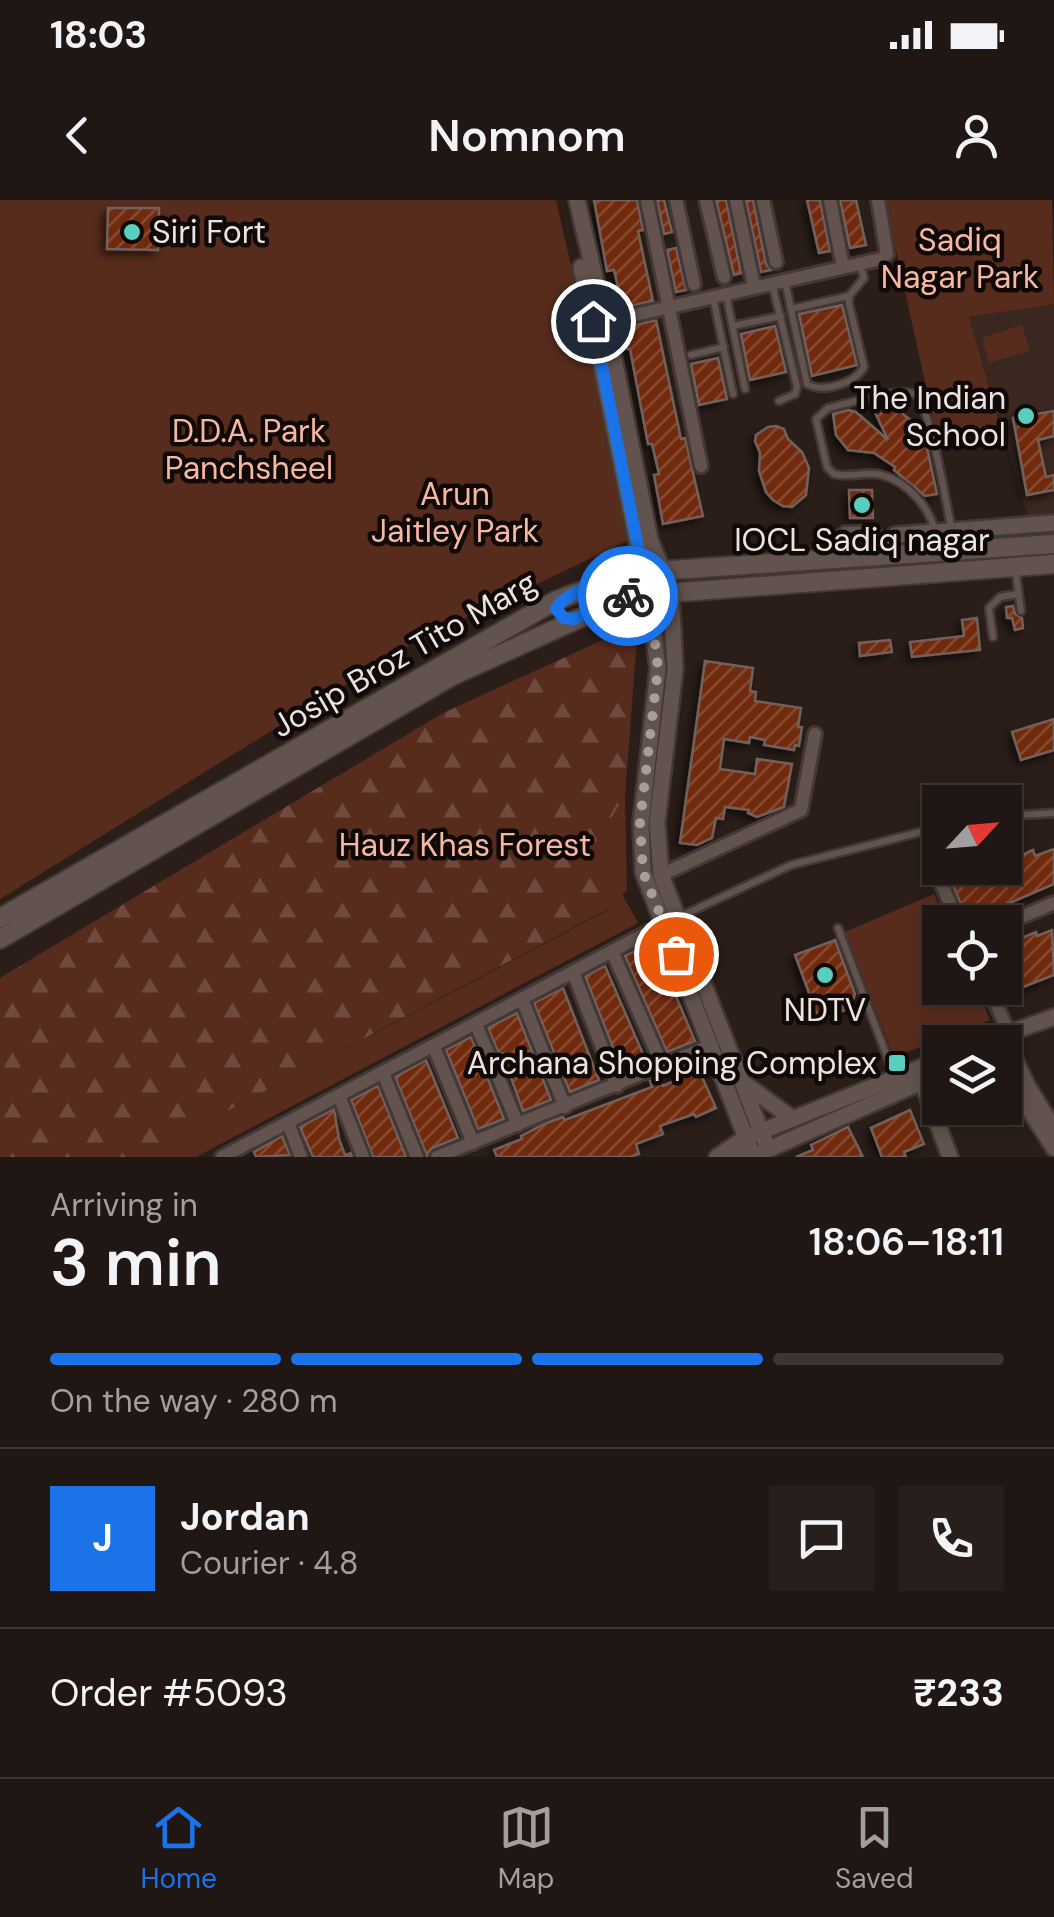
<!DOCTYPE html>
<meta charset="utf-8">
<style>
:root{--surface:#201613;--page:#281f1c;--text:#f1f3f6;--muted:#a29fa0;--line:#3d3533;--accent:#1a73e8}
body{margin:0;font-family:"DM Sans",sans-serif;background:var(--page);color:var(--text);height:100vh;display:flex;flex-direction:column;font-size:38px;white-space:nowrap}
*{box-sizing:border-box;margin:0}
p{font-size:32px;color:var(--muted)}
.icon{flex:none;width:55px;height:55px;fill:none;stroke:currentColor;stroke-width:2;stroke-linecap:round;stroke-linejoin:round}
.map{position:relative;height:957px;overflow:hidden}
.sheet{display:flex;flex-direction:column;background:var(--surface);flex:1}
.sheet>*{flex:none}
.needle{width:65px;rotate:64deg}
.buttons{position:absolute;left:922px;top:585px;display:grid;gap:20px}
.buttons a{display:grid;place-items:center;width:100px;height:100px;border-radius:0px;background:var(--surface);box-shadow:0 5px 15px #0003,0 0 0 2px var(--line);font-size:50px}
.pin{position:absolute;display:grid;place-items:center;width:85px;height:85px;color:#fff;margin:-42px;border:5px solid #fff;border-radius:50%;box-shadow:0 2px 10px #0007}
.courier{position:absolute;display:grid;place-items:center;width:100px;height:100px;margin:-50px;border:8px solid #1a73e8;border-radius:50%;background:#fff;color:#222;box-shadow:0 2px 12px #0007}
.summary em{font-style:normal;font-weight:600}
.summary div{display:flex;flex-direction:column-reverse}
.summary{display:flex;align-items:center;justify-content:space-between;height:170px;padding:0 50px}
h1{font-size:65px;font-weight:600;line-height:75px}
.bar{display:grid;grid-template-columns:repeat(4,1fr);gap:15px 10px;align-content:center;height:120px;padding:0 50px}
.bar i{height:12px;border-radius:8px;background:var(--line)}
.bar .on{background:var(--accent)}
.bar p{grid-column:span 4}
.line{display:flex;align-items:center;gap:25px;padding:0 50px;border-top:2px solid var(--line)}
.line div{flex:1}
.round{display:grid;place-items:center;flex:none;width:105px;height:105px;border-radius:0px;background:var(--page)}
.status{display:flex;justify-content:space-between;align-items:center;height:70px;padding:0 50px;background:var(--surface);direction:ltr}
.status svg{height:28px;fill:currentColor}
header{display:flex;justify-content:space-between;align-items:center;height:130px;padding:0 50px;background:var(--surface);font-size:45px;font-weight:600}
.dock{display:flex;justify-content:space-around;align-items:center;height:140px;border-top:2px solid var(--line);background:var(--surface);font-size:28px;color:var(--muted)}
.dock a{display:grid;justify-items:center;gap:5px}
.dock .on{color:var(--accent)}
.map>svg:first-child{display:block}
.built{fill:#3a2720}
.green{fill:#582c1d}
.forest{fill:url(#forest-firs)}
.building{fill:url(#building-hatch);stroke:#72615c;stroke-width:2.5;filter:url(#shadow)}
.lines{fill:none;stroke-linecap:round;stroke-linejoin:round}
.service-casing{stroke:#433835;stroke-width:11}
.minor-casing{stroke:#433835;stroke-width:18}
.tertiary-casing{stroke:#433835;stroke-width:20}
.secondary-casing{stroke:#433835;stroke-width:22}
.service{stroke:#62534e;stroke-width:6}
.minor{stroke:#62534e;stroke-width:12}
.tertiary{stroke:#62534e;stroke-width:15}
.secondary{stroke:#62534e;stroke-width:18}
.done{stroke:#a89e9a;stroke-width:10;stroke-dasharray:0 18}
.route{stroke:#1a73e8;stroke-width:12}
.poi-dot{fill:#58cebf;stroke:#0f0908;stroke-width:4}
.labels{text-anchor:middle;stroke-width:9;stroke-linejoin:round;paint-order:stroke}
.poi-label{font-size:32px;fill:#ece3e0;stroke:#0f0908;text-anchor:end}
.park-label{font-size:32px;fill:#f8b7a1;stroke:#0f0908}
.street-label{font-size:32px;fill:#ece3e0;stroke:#0f0908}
</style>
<div class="status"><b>18:03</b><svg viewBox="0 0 49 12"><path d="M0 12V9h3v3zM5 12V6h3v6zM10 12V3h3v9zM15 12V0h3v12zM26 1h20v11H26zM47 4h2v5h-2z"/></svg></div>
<header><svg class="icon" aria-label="back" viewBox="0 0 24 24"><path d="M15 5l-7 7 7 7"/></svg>Nomnom<svg class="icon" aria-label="person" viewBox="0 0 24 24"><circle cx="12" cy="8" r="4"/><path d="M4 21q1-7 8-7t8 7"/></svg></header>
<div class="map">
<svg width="1054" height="957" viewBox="0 0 1054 957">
<defs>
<pattern id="forest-firs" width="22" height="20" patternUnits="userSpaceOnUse" patternTransform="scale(2.5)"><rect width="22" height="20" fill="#582c1d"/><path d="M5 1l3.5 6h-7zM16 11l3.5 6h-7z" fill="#704a3e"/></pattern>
<pattern id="building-hatch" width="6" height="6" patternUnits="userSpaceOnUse" patternTransform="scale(2.5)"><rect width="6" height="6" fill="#722b10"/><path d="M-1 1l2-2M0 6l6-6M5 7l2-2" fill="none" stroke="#864a32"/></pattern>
<filter id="shadow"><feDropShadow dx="-4.5" dy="4.5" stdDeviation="5" flood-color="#0009"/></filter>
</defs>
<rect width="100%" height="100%" fill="#2b1e19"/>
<path class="built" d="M1054,104V315L1028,317L969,117Z"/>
<g class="green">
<path d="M0,0H556L633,338L408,446L0,699Z"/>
<path d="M885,0H1052L1054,104L969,117L1000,224L938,241Z"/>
<path d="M1022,125L1030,151L989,163L982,138Z"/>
<path d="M625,596L627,691L622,694L638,723L196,957H141L610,709L590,652Z"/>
<path d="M934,694L946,722H940V788H976L990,820L894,857L845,732Z"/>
</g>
<path class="forest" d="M638,424L625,596L590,652L610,708L141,957H0V778L443,513Z"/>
<g class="building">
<path d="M594,0H637L643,30L638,31L653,101L616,109L611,89L618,87L614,70L607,71Z"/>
<path d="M657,0H664L672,32L664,34Z"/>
<path d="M716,0H726L741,73L734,75Z"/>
<path d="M746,0H753L766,64L771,70L761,72Z"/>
<path d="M807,0H820L830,51L819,53Z"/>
<path d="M840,0H856L866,45L850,48Z"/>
<path d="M108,8H159L158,50L107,49Z"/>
<path d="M676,48L686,90L676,92L667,50Z"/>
<path d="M842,105L857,165L812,176L799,114Z"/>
<path d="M656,120L681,239L685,238L703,316L663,324L654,275L659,274L652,244H648L630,149H627L622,128Z"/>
<path d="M775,126L786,172L750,180L741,134Z"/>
<path d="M718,158L727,199L699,205L691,164Z"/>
<path d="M879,202L884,210L888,203L923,229L937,294L925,296L894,270L895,267L874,253L848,250L836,235L833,214L849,210L856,212L888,240L873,208Z"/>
<path d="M1054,211V236L1038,240L1046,277L1054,275V290L1027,295L1013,218Z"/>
<path d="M776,226L784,229L788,239L802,252L809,268L806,295L792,307L783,306L773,300L766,292L759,271L760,253L755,241L756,235L768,227Z"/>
<path d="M849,290H872L873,318H850Z"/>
<path d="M1013,406L1015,414L1022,418L1023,428L1015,430L1012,418H1007L1006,407Z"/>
<path d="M977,418L980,450L912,457L910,442L964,436L962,420Z"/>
<path d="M890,440L892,452L860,456L859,443Z"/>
<path d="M705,461L753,468L750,491L756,492L755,501L801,508L798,527H802L799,546L795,545L794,550L764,545L765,540L750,537L749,543L724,539L720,569L755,574L757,559L792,564L784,607L757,617L748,613L749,610L725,607L723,619L716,618L712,638L697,645L680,643Z"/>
<path d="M1054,519V550L1021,560L1012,532Z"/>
<path d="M1005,640L1013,659L1033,650L1035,656L1054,649V684L1005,705L1007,712L1000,715L984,722H968L946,668H1005Z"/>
<path d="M1052,730L1054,775L1023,787L1021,781L1005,788V745L1036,732L1037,736Z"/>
<path d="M835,740L855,794L850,808L819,820L795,755Z"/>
<path d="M653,742L695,841L667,852L625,756Z"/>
<path d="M605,766L646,861L622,871L585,776Z"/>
<path d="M563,788L599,880L570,892L534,803Z"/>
<path d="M517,813L551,900L523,911L502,853L499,854L488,828Z"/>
<path d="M471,837L504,919L478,929L446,850Z"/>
<path d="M426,860L458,938L432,948L427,956L395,877Z"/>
<path d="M701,860L704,865L698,868L716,908L696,917L694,914L660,926L663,934L636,944L639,954L630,957H497L494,950L522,939L521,936L546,923L563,917L565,920L652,887L650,881L658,878L663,886L674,881L675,871Z"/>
<path d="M378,886L406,957H373L351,900Z"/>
<path d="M334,909L339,939L345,955L351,953L352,957H313L300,927Z"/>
<path d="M910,910L924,944L904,952L906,957H882L871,928Z"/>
<path d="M848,927L863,957H796L813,950L811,945Z"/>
<path d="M282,936L290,955L256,957L254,952Z"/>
</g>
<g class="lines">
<g class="service-casing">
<g id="service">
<path d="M785,81L807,184C823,193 854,184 864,167L849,104V96L864,78L860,65"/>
<path d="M772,83L797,187L795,194L779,201"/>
<path d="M726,94L745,189"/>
<path d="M713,97L733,194"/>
<path d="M791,109L849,96"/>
<path d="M733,126L781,116"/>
<path d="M691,155L724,147"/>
<path d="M935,331C929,307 908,282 882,275C867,271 850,278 834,274L827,267L816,219L828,208C847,204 898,187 914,194C930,201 947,309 952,331"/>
<path d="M836,358L838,335L844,330L872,329L887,339"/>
<path d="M1015,367L1021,411"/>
<path d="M993,437L989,408L1000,397L1018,394"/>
<path d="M1005,616L1054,613"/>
<path d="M679,717L791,665L940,627"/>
<path d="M838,728L895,877"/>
</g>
</g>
<g class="minor-casing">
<g id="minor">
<path d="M647,0L701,266"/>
<path d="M676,0L694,84"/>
<path d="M706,0L724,77"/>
<path d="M736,0L754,86"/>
<path d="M763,0L776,62"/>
<path d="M830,0L843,67"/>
<path d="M604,122L881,59L887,54L878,0"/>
<path d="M931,659L958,722"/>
<path d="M661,675L801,610L815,534"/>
<path d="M1005,724L1054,703"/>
<path d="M612,751L663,867"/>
<path d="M573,772L617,886"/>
<path d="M989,788L1009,833"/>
<path d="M522,799L565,907"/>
<path d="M476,824L518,925"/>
<path d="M434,847L473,943"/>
<path d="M383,873L417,957"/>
<path d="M339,896L363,957"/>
<path d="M288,923L301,957"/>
<path d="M222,957L671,720"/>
<path d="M437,957L712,845"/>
</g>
</g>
<g class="tertiary-casing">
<g id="tertiary">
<path d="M577,0L615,164L650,340L663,371"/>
<path d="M581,67L643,372"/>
<path d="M893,355L891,339L895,335L1054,323"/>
<path d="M671,393L675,469L657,623L661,675L768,949"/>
<path d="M649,394L658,469L641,623L643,672L753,956"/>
<path d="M1003,835L1028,887L1054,929"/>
<path d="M984,842L1054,817"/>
<path d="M1005,872L1054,948"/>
<path d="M922,882L950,957"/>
<path d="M745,884L793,919"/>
<path d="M717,957L745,938L940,860"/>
<path d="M738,957L753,956L940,874"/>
</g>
</g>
<g class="secondary-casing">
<g id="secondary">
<path d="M0,718L555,401L626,374L643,372L1054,344"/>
<path d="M0,739L452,476L629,396L1054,364"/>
</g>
</g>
<use href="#service" class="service"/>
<use href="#minor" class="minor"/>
<use href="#tertiary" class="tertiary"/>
<use href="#secondary" class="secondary"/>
</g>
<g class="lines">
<path class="done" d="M628,396L649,394L658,468L640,623L643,672L676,754"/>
<path class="route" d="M593,121L643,372C622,375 565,390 556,409L564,418L574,419L628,396"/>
</g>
<g class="poi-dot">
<circle cx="132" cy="32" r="10"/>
<circle cx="1026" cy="216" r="10"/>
<circle cx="862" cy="305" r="10"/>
<circle cx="825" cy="775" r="10"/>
<rect x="887" y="853" width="20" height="20" rx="5"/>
</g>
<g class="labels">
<g class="poi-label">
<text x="152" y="43" text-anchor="start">Siri Fort</text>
<text x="1006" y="209">The Indian<tspan x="1006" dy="37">School</tspan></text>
<text x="862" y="351" text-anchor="middle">IOCL Sadiq nagar</text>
<text x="825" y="821" text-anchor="middle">NDTV</text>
<text x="877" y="874">Archana Shopping Complex</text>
</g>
<g class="park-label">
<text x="960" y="51">Sadiq<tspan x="960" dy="37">Nagar Park</tspan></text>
<text x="249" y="242">D.D.A. Park<tspan x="249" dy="37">Panchsheel</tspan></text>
<text x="455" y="305">Arun<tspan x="455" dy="37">Jaitley Park</tspan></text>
<text x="465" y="656">Hauz Khas Forest</text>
</g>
<g class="street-label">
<text transform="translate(404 454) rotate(-30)" y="11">Josip Broz Tito Marg</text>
</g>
</g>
</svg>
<div class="buttons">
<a><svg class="needle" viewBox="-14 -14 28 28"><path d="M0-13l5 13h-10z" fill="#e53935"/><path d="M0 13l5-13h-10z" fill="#a29fa0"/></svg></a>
<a><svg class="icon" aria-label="locate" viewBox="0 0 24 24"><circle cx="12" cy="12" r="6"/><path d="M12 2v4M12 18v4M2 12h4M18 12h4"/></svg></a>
<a><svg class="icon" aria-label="layers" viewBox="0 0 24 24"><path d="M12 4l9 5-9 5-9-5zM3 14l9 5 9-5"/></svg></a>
</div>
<div class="pin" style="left:676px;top:754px;background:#ea580c"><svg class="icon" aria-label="bag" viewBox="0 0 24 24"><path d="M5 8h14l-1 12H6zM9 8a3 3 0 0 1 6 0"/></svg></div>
<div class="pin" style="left:593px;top:121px;background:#1f2937"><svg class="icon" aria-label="home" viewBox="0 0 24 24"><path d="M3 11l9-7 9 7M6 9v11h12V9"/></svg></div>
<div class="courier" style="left:628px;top:396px"><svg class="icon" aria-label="bike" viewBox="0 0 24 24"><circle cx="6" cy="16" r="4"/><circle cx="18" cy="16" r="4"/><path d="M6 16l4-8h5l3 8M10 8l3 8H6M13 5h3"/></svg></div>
</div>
<section class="sheet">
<div class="summary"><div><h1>3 min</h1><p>Arriving in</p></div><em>18:06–18:11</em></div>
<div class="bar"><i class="on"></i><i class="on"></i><i class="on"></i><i></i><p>On the way · 280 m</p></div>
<div class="line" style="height:180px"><b class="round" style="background:var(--accent);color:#fff">J</b><div><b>Jordan</b><p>Courier · 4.8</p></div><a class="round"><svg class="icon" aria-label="chat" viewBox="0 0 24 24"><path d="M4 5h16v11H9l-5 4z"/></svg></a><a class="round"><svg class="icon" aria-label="phone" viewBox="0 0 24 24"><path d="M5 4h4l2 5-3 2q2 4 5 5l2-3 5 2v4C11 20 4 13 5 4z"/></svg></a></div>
<div class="line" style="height:130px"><div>Order #5093</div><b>₹233</b></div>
</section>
<nav class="dock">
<a class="on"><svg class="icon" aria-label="home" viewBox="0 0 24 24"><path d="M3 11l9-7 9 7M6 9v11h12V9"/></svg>Home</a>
<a><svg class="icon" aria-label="map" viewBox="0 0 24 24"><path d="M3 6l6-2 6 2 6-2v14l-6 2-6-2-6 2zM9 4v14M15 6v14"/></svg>Map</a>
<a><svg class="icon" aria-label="saved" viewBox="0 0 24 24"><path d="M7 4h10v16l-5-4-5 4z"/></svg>Saved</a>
</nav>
